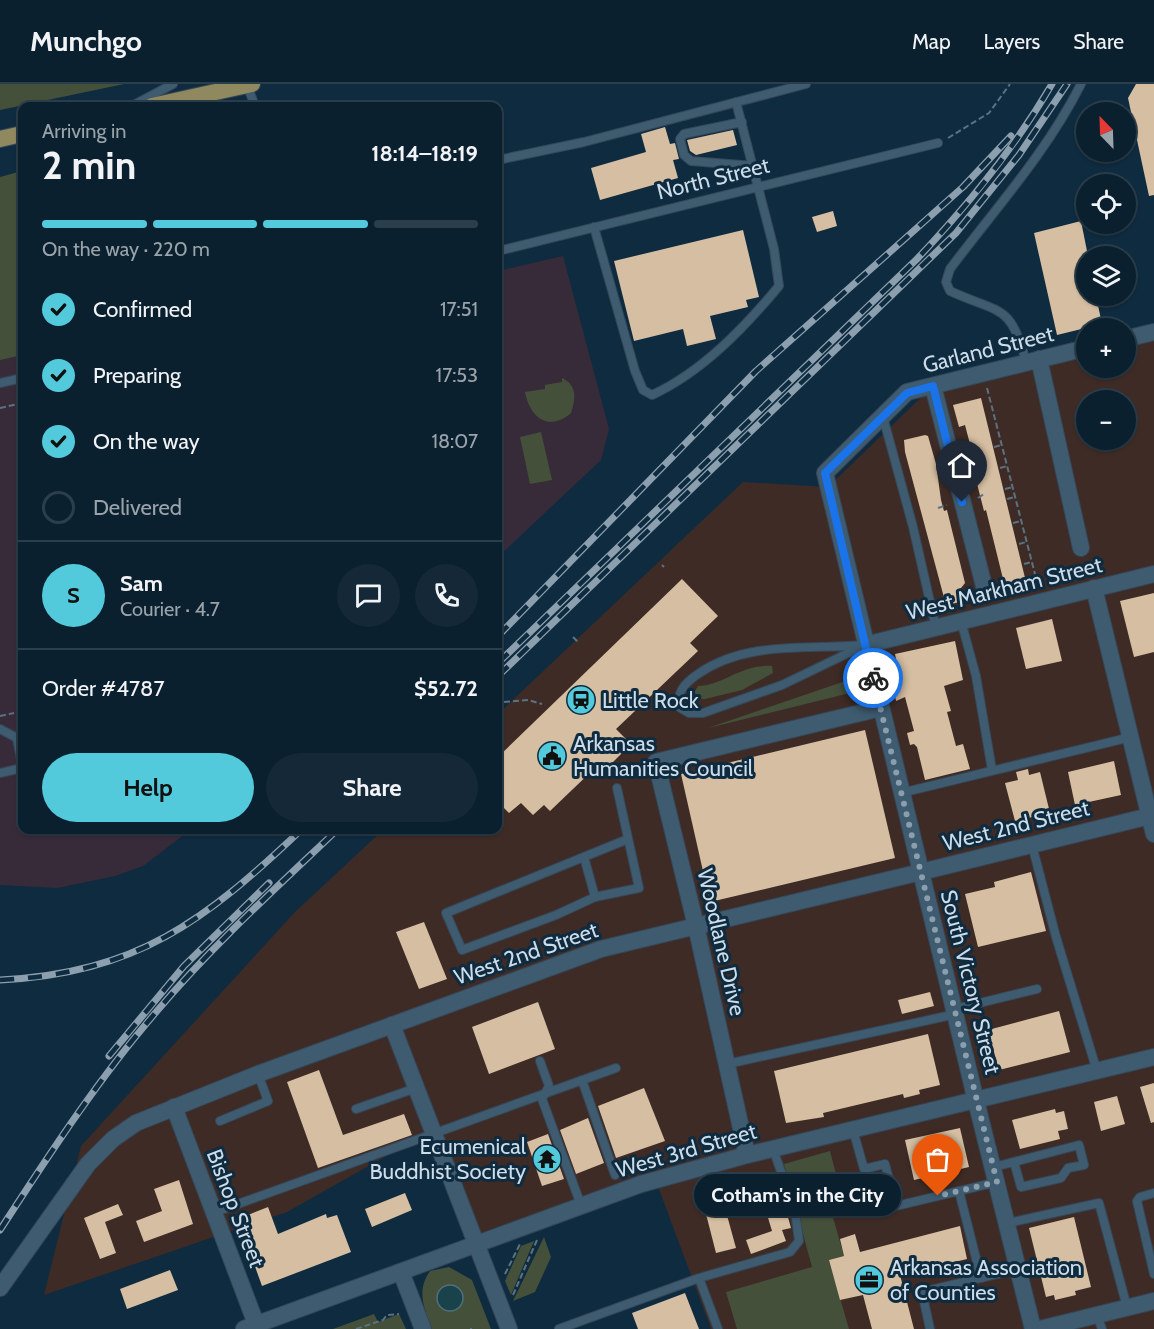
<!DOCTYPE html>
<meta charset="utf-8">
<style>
:root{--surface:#0b202f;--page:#142837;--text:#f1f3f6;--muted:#9aa3aa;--line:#2b3e4b;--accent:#53cadc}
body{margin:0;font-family:Cabin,sans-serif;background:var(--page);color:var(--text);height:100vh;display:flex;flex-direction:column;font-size:22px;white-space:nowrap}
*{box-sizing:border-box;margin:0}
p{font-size:20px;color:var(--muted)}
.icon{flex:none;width:33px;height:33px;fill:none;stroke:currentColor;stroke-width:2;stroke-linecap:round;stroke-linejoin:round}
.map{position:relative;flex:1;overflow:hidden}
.side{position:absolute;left:18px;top:18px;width:484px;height:732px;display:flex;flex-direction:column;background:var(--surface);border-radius:12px;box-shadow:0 2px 4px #0004,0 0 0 2px var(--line)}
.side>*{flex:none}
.needle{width:39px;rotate:337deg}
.buttons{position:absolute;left:1076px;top:18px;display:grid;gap:12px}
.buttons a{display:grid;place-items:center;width:60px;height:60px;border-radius:50%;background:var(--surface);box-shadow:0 2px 4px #0004,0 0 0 2px var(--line);font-size:30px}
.pin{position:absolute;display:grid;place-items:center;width:51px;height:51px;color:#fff;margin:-62px -26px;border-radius:50% 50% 50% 0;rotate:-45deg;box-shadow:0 0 6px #0007}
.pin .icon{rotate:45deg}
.courier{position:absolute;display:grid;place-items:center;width:60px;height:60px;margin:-30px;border:4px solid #1a73e8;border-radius:50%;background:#fff;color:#222;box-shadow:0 2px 8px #0007}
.bubble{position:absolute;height:42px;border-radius:21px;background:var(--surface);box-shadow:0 2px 4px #0004,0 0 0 2px var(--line);font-size:20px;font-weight:800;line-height:42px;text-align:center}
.headline em{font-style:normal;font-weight:800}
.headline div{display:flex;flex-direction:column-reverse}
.headline{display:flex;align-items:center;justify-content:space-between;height:102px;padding:0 24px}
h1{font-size:39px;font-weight:800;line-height:45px}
.bar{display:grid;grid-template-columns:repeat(4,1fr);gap:9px 6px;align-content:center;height:72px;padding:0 24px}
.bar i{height:8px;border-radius:4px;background:var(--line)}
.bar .current{background:var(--accent)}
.bar p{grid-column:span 4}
.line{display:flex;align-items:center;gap:15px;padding:0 24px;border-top:2px solid var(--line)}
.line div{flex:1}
.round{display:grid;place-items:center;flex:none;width:63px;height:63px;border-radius:32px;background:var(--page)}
ol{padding:0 24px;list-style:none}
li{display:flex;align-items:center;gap:18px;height:66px}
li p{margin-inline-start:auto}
li .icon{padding:6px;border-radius:50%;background:var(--accent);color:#111;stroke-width:4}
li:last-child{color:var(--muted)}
li i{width:33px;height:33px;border:3px solid var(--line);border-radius:50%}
.cta{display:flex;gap:12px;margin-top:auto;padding:12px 24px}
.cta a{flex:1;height:69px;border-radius:36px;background:var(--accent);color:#111;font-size:24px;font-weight:800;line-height:69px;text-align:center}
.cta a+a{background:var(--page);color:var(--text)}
header{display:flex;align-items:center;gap:36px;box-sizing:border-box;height:84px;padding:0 30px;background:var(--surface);border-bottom:2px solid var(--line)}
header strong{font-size:28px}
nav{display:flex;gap:33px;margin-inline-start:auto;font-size:21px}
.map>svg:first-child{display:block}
.commercial{fill:#3e2b25;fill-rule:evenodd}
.education{fill:#382b39}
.green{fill:#45503b}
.water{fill:#19424a;stroke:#4f707a;stroke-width:1.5}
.building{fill:#d5bea1}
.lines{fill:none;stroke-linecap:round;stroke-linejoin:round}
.service-casing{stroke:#354758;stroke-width:10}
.minor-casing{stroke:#354758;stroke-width:18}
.tertiary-casing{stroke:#354758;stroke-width:18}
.secondary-casing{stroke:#354758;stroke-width:18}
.primary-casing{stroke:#354758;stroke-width:18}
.path{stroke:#5b7283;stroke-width:2;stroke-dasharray:6 3;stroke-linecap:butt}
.service{stroke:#3e5b70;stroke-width:8}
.minor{stroke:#3e5b70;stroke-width:16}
.tertiary{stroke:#3e5b70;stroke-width:16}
.secondary{stroke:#3e5b70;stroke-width:16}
.primary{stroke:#90885f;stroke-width:16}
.rail-casing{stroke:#8b9faf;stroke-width:7}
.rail{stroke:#0f2b3f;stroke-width:4.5;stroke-dasharray:14;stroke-linecap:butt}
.done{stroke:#8a9eae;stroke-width:6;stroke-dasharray:0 10.8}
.route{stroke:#1a73e8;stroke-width:8}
.labels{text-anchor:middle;stroke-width:6;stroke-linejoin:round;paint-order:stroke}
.street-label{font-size:22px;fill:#ccdce9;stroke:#0f2b3f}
.poi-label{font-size:22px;fill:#ccdce9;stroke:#0f2b3f;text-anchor:start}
</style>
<header>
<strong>Munchgo</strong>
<nav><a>Map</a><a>Layers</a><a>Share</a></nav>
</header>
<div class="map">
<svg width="1154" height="1245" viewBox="0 0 1154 1245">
<rect width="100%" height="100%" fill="#0f2b3f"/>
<path class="commercial" d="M1154,248V1245H711L653,1089L478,1150L436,1044L287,1128L44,1211L81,1062L295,828L383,746H498V630L743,398L828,403L933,302L1086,265V284H1125V255ZM1086,316H1125V356H1086Z"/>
<g class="education">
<path d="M22,90V746H190L143,782L115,792L57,804L0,801V95Z"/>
<path d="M563,172L609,345L601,376L498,473V187Z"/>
</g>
<g class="green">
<path d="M0,0H124L0,26Z"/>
<path d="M22,87V271L0,276V93Z"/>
<path d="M562,294C577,301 576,314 571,329C549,348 530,334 525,308L545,305V301L562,298Z"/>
<path d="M541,348L552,396L530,400L520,353Z"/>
<path d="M772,582L773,589L742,606L705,615H699L694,609L698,602C722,602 741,580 772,582Z"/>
<path d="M854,594L858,607L708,644Z"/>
<path d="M830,1067L836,1090L822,1095L844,1172L829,1176L849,1245H737L726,1208L812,1183L784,1080Z"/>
<path d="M544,1153L551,1173L535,1208L513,1217Z"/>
<path d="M534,1157L511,1211L505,1197L521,1162Z"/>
<path d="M449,1183L472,1196L491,1245H432C424,1224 416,1207 430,1187Z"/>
<path d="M374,1230L378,1238L399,1230L406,1245H333Z"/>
</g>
<circle class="water" cx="450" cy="1214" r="13"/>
<g class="building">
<path d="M1136,0H1154V111L1149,112L1128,14Z"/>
<path d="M665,43L670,60L675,59L679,75L673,76L678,94L600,116L591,84L646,68L641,50Z"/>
<path d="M733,46L737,61L696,71L690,67L687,56Z"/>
<path d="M833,127L837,142L817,148L812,133Z"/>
<path d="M1081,137L1088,172H1086V212H1096L1102,240L1057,251L1034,149Z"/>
<path d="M743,146L759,213L746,216L748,223L710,232L716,255L687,262L683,245L634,257L614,177Z"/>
<path d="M981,314L1026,498V501L1006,507L986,426L984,427L974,388L977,387L965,341L959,343L953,321Z"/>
<path d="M925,351L928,352L936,380L941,416L944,427L947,426L965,499L961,504L965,517L946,521L905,368L904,356Z"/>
<path d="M682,495L718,532L690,559L698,567L616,645L627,656L620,663L624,667L602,689L596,683L550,727L544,721L533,731L521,719L509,729L498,718V673Z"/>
<path d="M1154,509V568L1134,573L1120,517Z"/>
<path d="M1052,535L1062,577L1026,585L1016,544Z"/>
<path d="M955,557L963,596L944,602L951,627L947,628L956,662L963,660L970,685L925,696L917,663L914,660L910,661L907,649L914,647L905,613L896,617L892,596L900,594L895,570Z"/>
<path d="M865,646L895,774L710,818L681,690Z"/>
<path d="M1114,677L1121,711L1075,721L1068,688Z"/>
<path d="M1028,685L1029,691L1040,688L1050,729L1015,737L1005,699L1018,696L1016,688Z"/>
<path d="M1031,788L1046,847L978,863L965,810L995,803L994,798Z"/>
<path d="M424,838L447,895L419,905L396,848Z"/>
<path d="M930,908L934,922L902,930L898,916Z"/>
<path d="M538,918L555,965L489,990L472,943Z"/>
<path d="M1059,927L1070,968L999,986L988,946Z"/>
<path d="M928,950L940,1001L919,1006L920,1010L904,1014L903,1010L823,1029L824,1033L786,1039L774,987Z"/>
<path d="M319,986L343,1051L404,1030L412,1051L318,1084L287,998Z"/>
<path d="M1154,999V1038L1151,1039L1140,1003Z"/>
<path d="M644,1004L665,1057L616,1074L598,1022Z"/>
<path d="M1117,1012L1125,1040L1101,1047L1094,1018Z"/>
<path d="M1055,1025L1056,1029L1064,1027L1068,1045L1058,1047L1060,1055L1020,1065L1012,1036Z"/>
<path d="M588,1034L604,1079L576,1090L560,1046Z"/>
<path d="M960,1044L969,1083L914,1096L905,1056Z"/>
<path d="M548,1050L564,1095L542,1102L527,1058Z"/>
<path d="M179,1096L193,1140L144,1158L136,1137L162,1127L154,1105Z"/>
<path d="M746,1099L751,1116L714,1126L711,1114L718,1112L717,1107Z"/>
<path d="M779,1101L791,1144L782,1146L786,1157L751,1170L746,1156L772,1147L760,1107Z"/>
<path d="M405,1109L412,1126L372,1143L365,1125Z"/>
<path d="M118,1120L123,1131L105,1138L116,1169L100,1175L84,1134Z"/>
<path d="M268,1123L278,1150L326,1130L327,1134L337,1131L351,1168L262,1202L238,1135Z"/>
<path d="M725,1124L736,1164L716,1169L706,1130Z"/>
<path d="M1074,1133L1091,1203L1075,1207L1076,1211L1055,1216L1054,1211L1046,1213L1029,1144Z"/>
<path d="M960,1142L967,1175L900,1191L914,1245H872L863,1211L840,1216L829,1176L844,1172L840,1155L855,1150L860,1168Z"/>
<path d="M170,1186L178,1206L127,1225L120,1205Z"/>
<path d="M685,1209L699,1245H638L632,1229Z"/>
</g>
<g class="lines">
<g class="service-casing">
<g id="service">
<path d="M247,1L255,22"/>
<path d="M132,22L173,0"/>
<path d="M742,38L684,50L680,55L684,71L691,77L754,82"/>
<path d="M498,76L584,58L806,0"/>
<path d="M594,143L635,287L643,306L652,311C702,288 744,244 779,202L774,165L736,18"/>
<path d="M498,167L938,59"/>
<path d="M1026,278C1011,219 1000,230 950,207L946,198L950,185C995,125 1047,68 1081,0"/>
<path d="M0,299L22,294"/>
<path d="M883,333L913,443L936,544"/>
<path d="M961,537L976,592L992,686"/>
<path d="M865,561L782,601L703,629H689L679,623C677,607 685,599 698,590C747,556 808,566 865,561Z"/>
<path d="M0,645L17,654L22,681"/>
<path d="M0,689L22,684"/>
<path d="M617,704L639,804L595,813L556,831L462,866L446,829L628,755"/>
<path d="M901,709L1131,653"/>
<path d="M1032,761L1056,853L1097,987"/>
<path d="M584,773L595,813"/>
<path d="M955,925L1037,905"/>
<path d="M540,977L549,1002L542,1015L581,1121"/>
<path d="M727,980L956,930"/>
<path d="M582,996L615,1091"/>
<path d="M356,1025L416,1004"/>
<path d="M220,1037L268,1017L258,990"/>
<path d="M853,1046L864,1085L885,1080L896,1122L997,1098"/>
<path d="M994,1083L1079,1061L1084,1081L1068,1084L1061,1094L1021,1103L1014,1078"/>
<path d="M959,1107L981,1194"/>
<path d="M1154,1109L1140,1113L1137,1117L1154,1190"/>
<path d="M213,1129L616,984"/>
<path d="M1008,1139L1099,1119L1127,1223"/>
<path d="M699,1194L790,1168L799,1157L795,1127L773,1065"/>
<path d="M1097,1231L1102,1245"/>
<path d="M559,1245L699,1194L718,1245"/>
<path d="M930,1245L922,1208L1018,1185"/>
</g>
</g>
<g class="minor-casing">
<g id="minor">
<path d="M1125,255L1154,248"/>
<path d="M1039,275L1081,464"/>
<path d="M933,302L984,502"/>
<path d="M1094,504L1154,750"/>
<path d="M921,788L825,389L907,308L1086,264"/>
<path d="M392,941L509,1245"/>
<path d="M976,1017L1033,1245"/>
<path d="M174,1023L258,1245"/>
<path d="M747,1071L696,842L656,678L881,624"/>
<path d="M401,1188L423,1245"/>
</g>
</g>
<g class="tertiary-casing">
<g id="tertiary">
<path d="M865,561L1154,490"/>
<path d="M0,1204L88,1080L113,1055L136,1039L258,990L601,865L921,788"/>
<path d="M1040,1245L1154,1217"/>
</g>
</g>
<g class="secondary-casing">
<g id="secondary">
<path d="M976,1017L921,788L1154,731"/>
<path d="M244,1245L641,1100L747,1071L1154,973"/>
</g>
</g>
<g class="primary-casing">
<g id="primary">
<path d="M152,22L252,0"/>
<path d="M0,55L22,50"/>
</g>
</g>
<g class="path">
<path d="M948,54L989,29L1010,0"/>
<path d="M987,304L1036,494"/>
<path d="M0,324L22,319"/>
<path d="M994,363L1002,361"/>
<path d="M1000,384L1007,382"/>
<path d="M1005,405L1013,403"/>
<path d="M978,414L984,410"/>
<path d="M1007,415L1015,413"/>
<path d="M938,424L947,421"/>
<path d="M1013,439L1021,437"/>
<path d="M1019,460L1026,458"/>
<path d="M1024,480L1032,478"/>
<path d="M662,481L664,483"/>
<path d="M573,553L579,559"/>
<path d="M504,618L528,616L542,620"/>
<path d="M0,632L14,629"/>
<path d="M505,1190L520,1160"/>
<path d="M513,1211L537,1156"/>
<path d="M356,1245L383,1236L387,1231L399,1230"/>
<path d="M470,1245H472"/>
</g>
<use href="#service" class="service"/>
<use href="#minor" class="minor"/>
<use href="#tertiary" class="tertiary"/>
<use href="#secondary" class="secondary"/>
<use href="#primary" class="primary"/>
<g class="rail-casing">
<g id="rail">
<path d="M498,552L756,287L963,103L1011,52"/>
<path d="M498,579L917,175C969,120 1014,65 1052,0"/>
<path d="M498,592L956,149L1019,71L1067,0"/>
<path d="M0,896C137,889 205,837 301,746"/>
<path d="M109,972L184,882L269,799"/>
<path d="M0,1146C49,1071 98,995 157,927C212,862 276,804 337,746"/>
</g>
</g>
<use href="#rail" class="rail"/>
</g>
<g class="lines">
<path class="done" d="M873,594L997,1098L938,1112"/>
<path class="route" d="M873,594L825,389L907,309L933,302L962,418"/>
</g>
<defs>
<g id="station-disc" transform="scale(1.5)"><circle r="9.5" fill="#53cadc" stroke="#0f2b3f"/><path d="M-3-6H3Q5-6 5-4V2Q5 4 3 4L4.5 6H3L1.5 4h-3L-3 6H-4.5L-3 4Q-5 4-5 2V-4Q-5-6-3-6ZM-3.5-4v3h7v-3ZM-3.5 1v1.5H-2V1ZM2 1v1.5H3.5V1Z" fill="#111"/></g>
<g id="civic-disc" transform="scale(1.5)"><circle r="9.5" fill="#53cadc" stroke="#0f2b3f"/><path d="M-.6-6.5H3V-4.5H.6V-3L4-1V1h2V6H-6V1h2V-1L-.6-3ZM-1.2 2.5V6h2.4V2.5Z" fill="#111"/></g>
<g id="temple-disc" transform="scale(1.5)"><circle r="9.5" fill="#53cadc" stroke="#0f2b3f"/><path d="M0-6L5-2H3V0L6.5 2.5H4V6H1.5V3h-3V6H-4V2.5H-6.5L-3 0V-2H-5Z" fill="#111"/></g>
<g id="office-disc" transform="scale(1.5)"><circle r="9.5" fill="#53cadc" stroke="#0f2b3f"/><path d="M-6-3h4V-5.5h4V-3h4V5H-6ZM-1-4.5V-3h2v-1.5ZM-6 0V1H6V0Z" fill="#111"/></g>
</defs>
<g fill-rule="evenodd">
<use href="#station-disc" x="581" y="616"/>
<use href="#civic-disc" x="552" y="672"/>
<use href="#temple-disc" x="547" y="1075"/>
<use href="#office-disc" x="869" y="1196"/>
</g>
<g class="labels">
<g class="street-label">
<text transform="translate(713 94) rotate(-14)" y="8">North Street</text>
<text transform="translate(988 265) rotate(-14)" y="8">Garland Street</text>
<text transform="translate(1004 504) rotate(-14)" y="8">West Markham Street</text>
<text transform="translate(1016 741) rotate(-14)" y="8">West 2nd Street</text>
<text transform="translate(722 858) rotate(77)" y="8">Woodlane Drive</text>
<text transform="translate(526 869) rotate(-19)" y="8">West 2nd Street</text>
<text transform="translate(971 898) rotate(76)" y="8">South Victory Street</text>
<text transform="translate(686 1066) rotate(-16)" y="8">West 3rd Street</text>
<text transform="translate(236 1124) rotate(69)" y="8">Bishop Street</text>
</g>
<g class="poi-label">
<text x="602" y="624">Little Rock</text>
<text x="573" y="667">Arkansas<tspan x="573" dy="25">Humanities Council</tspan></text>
<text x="526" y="1070" text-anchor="end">Ecumenical<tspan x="526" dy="25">Buddhist Society</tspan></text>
<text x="890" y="1191">Arkansas Association<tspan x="890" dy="25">of Counties</tspan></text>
</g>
</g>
</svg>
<div class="buttons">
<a><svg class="needle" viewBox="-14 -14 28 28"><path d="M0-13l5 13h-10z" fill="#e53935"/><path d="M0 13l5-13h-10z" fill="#9aa3aa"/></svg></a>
<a><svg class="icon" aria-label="locate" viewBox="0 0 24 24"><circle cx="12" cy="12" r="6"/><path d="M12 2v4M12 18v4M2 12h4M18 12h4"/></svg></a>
<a><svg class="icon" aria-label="layers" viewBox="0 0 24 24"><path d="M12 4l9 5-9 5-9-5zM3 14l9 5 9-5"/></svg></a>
<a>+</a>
<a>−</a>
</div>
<div class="pin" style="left:938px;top:1112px;background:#ea580c"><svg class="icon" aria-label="bag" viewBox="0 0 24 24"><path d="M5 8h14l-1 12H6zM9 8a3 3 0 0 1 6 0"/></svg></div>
<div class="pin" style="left:962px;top:418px;background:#1f2937"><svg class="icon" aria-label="home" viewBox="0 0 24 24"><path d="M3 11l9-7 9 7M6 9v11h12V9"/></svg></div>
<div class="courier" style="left:873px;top:594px"><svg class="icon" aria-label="bike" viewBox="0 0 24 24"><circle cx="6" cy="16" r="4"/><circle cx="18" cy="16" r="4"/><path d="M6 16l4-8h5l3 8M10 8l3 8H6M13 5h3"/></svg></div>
<div class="bubble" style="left:694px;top:1090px;width:207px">Cotham's in the City</div>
<section class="side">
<div class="headline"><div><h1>2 min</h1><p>Arriving in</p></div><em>18:14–18:19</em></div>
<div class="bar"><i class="current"></i><i class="current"></i><i class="current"></i><i></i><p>On the way · 220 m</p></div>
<ol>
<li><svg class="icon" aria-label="check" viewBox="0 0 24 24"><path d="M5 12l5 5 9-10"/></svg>Confirmed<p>17:51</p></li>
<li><svg class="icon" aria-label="check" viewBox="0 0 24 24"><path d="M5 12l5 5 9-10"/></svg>Preparing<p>17:53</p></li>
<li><svg class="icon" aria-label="check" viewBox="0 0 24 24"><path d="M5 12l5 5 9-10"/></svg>On the way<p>18:07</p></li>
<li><i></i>Delivered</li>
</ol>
<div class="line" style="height:108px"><b class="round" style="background:var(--accent);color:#111">S</b><div><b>Sam</b><p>Courier · 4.7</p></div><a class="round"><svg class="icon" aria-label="chat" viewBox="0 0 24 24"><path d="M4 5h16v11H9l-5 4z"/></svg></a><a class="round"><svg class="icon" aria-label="phone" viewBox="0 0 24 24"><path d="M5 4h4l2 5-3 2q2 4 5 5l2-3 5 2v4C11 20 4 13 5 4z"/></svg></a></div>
<div class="line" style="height:78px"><div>Order #4787</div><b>$52.72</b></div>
<div class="cta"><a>Help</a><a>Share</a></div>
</section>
</div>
